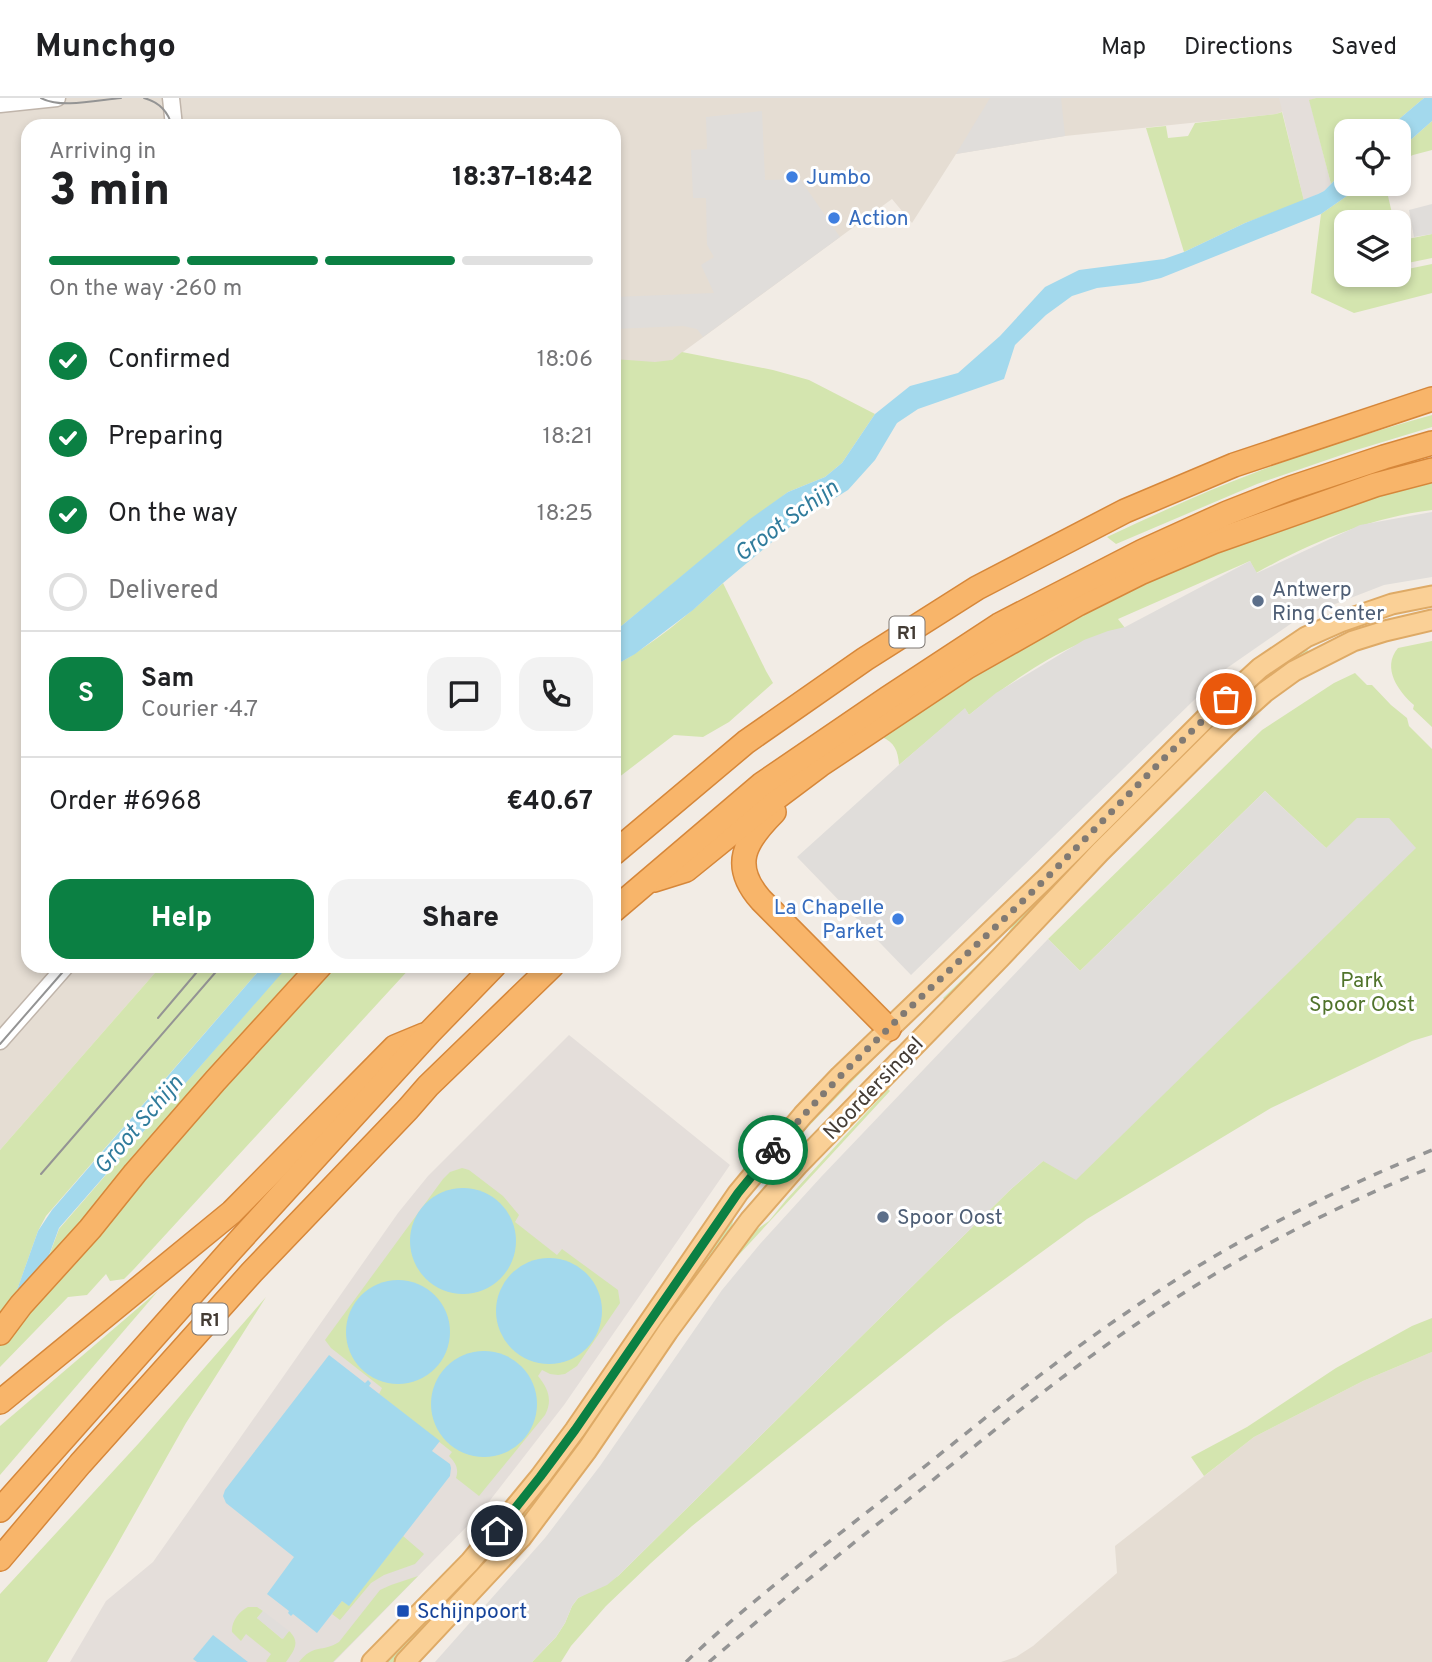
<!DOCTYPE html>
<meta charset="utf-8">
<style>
:root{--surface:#fff;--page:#f2f2f2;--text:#202124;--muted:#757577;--line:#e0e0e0;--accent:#0b8043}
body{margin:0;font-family:Overpass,sans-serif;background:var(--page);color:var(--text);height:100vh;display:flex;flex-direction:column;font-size:26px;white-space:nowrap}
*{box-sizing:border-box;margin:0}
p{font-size:23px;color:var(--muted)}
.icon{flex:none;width:38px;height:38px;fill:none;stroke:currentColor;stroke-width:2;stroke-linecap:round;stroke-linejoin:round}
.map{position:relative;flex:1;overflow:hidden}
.panel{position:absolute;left:21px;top:21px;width:600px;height:854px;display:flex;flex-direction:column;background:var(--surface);border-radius:21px;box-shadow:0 4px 10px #0003}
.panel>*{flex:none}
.controls{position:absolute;left:1334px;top:21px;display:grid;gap:14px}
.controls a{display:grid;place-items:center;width:77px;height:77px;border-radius:14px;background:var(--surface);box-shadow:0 4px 10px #0003;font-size:35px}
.pin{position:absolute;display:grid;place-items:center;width:60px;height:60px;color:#fff;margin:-30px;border:4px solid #fff;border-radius:50%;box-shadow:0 2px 7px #0007}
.courier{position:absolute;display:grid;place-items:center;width:70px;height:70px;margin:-35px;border:5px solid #0b8043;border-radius:50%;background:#fff;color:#222;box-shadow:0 2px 9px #0007}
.head em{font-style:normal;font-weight:800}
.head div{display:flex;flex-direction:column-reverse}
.head{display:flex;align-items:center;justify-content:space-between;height:119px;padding:0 28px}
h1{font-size:46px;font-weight:800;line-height:52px}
.bar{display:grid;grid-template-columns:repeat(4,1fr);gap:10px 7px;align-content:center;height:84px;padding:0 28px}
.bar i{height:9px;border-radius:5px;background:var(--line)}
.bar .current{background:var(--accent)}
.bar p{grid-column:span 4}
.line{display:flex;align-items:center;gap:18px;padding:0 28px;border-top:2px solid var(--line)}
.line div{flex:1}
.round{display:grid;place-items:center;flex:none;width:74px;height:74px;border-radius:21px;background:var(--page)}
ol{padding:0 28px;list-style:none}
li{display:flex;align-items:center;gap:21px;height:77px}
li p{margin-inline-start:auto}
li .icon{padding:7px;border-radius:50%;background:var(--accent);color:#fff;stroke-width:4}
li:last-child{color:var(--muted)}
li i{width:38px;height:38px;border:4px solid var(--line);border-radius:50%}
.cta{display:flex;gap:14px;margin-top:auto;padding:14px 28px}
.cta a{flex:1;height:80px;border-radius:21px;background:var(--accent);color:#fff;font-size:28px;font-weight:800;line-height:80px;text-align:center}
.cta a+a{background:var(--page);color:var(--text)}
header{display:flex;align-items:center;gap:42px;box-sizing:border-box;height:98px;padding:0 35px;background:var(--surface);border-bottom:2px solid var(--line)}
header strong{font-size:33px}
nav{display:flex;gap:38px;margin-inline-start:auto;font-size:24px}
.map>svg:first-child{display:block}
.residential{fill:#e5ddd3}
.industrial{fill:#e4deda}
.green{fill:#d4e5af}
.parking{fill:#e0ddda}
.water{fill:#a3d9ed}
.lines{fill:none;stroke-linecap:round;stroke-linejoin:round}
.minor-casing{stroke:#c0b5ab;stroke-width:19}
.major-casing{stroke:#deaa66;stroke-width:23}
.highway-casing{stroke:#d6873a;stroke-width:26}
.minor{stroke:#fff;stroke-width:16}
.major{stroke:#fad096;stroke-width:19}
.highway{stroke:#f8b56a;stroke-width:23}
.tram{stroke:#949494;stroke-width:2}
.rail{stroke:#949494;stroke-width:3.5;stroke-dasharray:9 9;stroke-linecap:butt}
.done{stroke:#817a73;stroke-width:7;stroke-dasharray:0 12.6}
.route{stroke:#0b8043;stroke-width:9}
.shop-dot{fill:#3f7fe0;stroke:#fff;stroke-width:2.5}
.service-dot{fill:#5c6f8a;stroke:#fff;stroke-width:2.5}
.transit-dot{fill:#1a4fb4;stroke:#fff;stroke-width:2.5}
.labels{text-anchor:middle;stroke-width:6;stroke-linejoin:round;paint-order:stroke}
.shield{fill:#fff;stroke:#7c7672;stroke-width:2}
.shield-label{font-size:19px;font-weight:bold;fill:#443c35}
.shop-label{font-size:21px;fill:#366cbe;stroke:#fff;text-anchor:start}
.service-label{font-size:21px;fill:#4e5e75;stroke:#fff;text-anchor:start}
.park-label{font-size:21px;fill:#50732b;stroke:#fff}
.street-label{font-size:21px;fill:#443c35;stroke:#fff}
.transit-label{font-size:21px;fill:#164399;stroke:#fff;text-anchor:start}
.water-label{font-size:23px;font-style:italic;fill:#307c9c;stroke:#fff}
</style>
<header>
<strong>Munchgo</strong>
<nav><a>Map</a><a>Directions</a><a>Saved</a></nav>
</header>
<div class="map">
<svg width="1432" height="1564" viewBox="0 0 1432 1564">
<rect width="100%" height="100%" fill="#f2ece5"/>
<g class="residential">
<path d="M0,0H1316L1276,16L1065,38L956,56L912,125L892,101L672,262L614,345V28H28V868H161L0,1052Z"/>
<path d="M1432,1254V1564H1001L1016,1559L1033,1548L1117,1475L1115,1448L1254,1339L1363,1283Z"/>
</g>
<g class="industrial">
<path d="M1279,0H1309L1331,86L1324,93L1304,103Z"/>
<path d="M569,937L730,1067L564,1307L481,1414L334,1564H70L106,1503L153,1464L398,1115L428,1078Z"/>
</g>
<g class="green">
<path d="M1316,0H1424L1385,33H1346V71L1331,86L1309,2Z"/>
<path d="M1282,14L1304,103L1245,125L1184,154L1146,30L1166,28L1168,40L1188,38L1195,25L1276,16Z"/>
<path d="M1432,23V52L1413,57L1398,64V53Z"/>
<path d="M1364,86H1388V98L1394,124H1346V177H1398V173L1432,166V195L1354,215L1311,195L1321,116Z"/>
<path d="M1432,136V160L1398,167V143Z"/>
<path d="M682,254L773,272L809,282L875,316L842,365L825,379L788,394L715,451L614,534V345L619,338L614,335V261L655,264L672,262Z"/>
<path d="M1432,317V329L1353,353L1257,386L1116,446L1107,439C1156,416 1204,394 1254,375C1312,352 1372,334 1432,317Z"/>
<path d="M1432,380V412C1369,420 1312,444 1256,475L1250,463L1118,521L1125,530C1070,542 1012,582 969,617L965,611L899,667C898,653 895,645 882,639L923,609L1047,532L1114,497L1280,427L1282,433L1319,419L1340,407Z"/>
<path d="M723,485L766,573L773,585L729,624L703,639L674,637L614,683V568C654,546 689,516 723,485Z"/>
<path d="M1432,543V629L1413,611L1414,607C1399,594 1381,570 1398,550Z"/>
<path d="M1306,549L1309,555L1013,834L946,903L943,900L1003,842L1018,820L1253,585Z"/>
<path d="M1355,575L1367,587H1372L1391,607L1407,620L1409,628L1432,651V937L1412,943L1271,1010L1087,1121L946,1224L692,1428L651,1465L606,1508L571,1548L561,1564H532L556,1539L565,1525L572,1508L578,1500L618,1478L1010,1092L1043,1063L1326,750L1265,693L1080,873L1048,841L1262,632L1334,585Z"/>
<path d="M161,868H263L46,1118L38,1133L10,1212L28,1219L37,1196V1190L59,1131L287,868H412L134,1171L124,1181L110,1183L106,1176L87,1197L68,1199L0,1269V1052Z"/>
<path d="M871,961H873L872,963L807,1030L750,1095L735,1117L729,1137L541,1399L496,1455L396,1564H384L733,1115L803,1027Z"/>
<path d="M888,991L890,993L736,1160L732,1157L746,1139L769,1123L786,1102Z"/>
<path d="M462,1070L469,1072L503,1098L519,1117L515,1124L557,1157L562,1151L618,1192L620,1205L577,1268L565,1276L558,1277L550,1276L542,1272L538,1278C548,1290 553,1302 545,1317L479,1398L456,1380C459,1371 456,1365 449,1358L452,1354L379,1296L382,1290L331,1250L325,1242L443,1081L450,1074Z"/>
<path d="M158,1193L0,1377V1328Z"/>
<path d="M266,1199L186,1325L113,1454L47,1564H0V1496L139,1345Z"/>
<path d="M1432,1220V1254L1363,1283L1254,1339L1204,1378L1191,1359L1247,1329L1336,1270L1412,1228Z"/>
<path d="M403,1438L424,1456L415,1466L384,1477L371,1485L340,1522L332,1516L342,1503L349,1507Z"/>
<path d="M418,1478L333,1564H299C314,1545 322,1555 339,1544L380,1492L391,1487Z"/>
<path d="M248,1509H257L263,1513L257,1520L282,1541L289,1533C301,1544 294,1553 286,1564H267L266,1563L271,1556L246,1536L241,1543L232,1534C231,1524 239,1513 248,1509Z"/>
</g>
<g class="parking">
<path d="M990,0H1061L1065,38L956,56Z"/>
<path d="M762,13L765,82L800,81L840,139L703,239L697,231L683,228L614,231V199L714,195L701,167L714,159L707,147L706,100H693L691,52L707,51L706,19Z"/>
<path d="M1432,106V136L1414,139L1409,112Z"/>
<path d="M1432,414V479L1384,487L1299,520L1227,570L911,877L797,759L899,667L965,610L969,617L996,595L1084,542L1108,533L1125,529L1250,463L1257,475L1360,427Z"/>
<path d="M1265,693L1326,750L1357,720H1389L1416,750L1076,1082L1043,1063L1010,1092L618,1478L607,1487L578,1500L572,1508L565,1525L556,1539L532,1564H435L545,1440L600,1368L722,1192L760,1146L821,1079L1048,841L1080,873Z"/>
<path d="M263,1513L289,1533L283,1541L257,1520Z"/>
</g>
<g class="water">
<path d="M1424,0H1432V23L1398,53V33H1385Z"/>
<path d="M1346,71V86H1364L1321,116L1161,180L1139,185L1097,190L1072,198L1046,217L1015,247L1004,281L918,311L897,325L875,362L848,392L796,424L723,485L693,512L635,556L614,568V534L750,421L788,394L825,379L842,365L875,316L910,288L958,275L1000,238L1045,189L1079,172L1164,161L1184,154L1245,125L1318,96L1324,93Z"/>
<path d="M263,868H288L59,1130L37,1190L17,1197V1192L38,1133L52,1112Z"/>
<circle cx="463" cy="1143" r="53"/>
<circle cx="549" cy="1213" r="53"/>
<circle cx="398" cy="1234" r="52"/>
<circle cx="484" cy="1306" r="53"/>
<path d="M329,1257L365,1285L368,1282L371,1285L369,1288L440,1343L432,1353L450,1366L451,1370L450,1378L349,1508L342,1503L317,1535L293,1516L291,1518L288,1515L289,1513L267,1496L294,1459L226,1405L223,1398L225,1392Z"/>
<path d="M213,1537L248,1564H197L193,1561Z"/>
</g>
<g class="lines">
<g class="minor-casing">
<g id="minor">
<path d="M171,0L174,28"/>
<path d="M0,6L57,0"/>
<path d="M0,943L66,868"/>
</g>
</g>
<g class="major-casing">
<g id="major">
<path d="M372,1564L470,1464L540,1379L575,1332L738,1095L803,1017L840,978L1045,781L1210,616L1260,570L1306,539L1340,524L1392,506L1432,498"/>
<path d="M405,1564L521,1440L587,1352L668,1233L750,1122L798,1067L1000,860L1100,754L1225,630L1265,594L1294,573L1353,543L1385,533L1432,522"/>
</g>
</g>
<g class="highway-casing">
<g id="highway">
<path d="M774,714C745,743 730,767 761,802L889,931"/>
<path d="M614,755L746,644L865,561L977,490L1125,413L1234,367L1432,301"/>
<path d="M654,782L686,772L760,712L820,667L967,569L1078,506L1140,475L1213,444L1375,387L1432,372"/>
<path d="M614,812L762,686L888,600L999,527L1143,453L1227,415L1291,390L1384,359L1432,345"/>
<path d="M0,1235L21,1207L90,1131L135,1075L215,983L320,868"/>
<path d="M0,1304L232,1114L395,949L424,937"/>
<path d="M0,1412L231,1152L430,934L494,868"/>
<path d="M0,1461L80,1366L252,1174L408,1011L428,988L552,868"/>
</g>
</g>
<use href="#minor" class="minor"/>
<use href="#major" class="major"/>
<use href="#highway" class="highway"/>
<g class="tram">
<path d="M41,0C61,11 98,2 121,0"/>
<path d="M144,0C159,4 168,13 172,28"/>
<path d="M158,920L202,868"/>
<path d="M0,946L68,868"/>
<path d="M41,1076L221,868"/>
</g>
<g class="rail">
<path d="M686,1564C752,1501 827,1446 898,1390C974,1329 1049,1267 1129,1213C1224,1147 1325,1096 1432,1052"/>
<path d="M709,1564C779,1504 851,1447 923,1390C993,1333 1063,1276 1138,1225C1230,1162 1329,1111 1432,1069"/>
</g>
</g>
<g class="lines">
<path class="done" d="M773,1052C851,960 943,880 1030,796C1096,732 1158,663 1226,601"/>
<path class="route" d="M497,1433L540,1379L575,1332L738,1095L773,1052"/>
</g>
<g class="shop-dot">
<circle cx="792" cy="79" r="7"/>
<circle cx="834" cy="120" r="7"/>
<circle cx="898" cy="821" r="7"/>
</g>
<g class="service-dot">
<circle cx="1258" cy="503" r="7"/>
<circle cx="883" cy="1119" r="7"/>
</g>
<rect class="transit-dot" x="396" y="1506" width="14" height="14" rx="3.5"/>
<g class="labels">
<g class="shield">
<rect x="889.5" y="518.5" width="35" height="31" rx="5"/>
<rect x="192.5" y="1205.5" width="35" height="31" rx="5"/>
</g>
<g class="shield-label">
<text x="907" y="541">R1</text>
<text x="210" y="1228">R1</text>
</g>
<g class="shop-label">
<text x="806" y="86">Jumbo</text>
<text x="848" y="127">Action</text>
<text x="884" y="816" text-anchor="end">La Chapelle<tspan x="884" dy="24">Parket</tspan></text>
</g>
<g class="service-label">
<text x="1272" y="498">Antwerp<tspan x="1272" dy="24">Ring Center</tspan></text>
<text x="897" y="1126">Spoor Oost</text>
</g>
<g class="park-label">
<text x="1362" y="889">Park<tspan x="1362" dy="24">Spoor Oost</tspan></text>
</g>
<g class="street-label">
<text transform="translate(873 990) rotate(-46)" y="7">Noordersingel</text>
</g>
<g class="transit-label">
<text x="417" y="1520">Schijnpoort</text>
</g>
<g class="water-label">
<text transform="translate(786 422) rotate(-36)" y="8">Groot Schijn</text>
<text transform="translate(138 1026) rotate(-49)" y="8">Groot Schijn</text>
</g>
</g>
</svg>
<div class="controls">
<a><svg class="icon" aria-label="locate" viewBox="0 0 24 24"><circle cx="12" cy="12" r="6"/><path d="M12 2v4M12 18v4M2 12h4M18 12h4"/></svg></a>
<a><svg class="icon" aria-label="layers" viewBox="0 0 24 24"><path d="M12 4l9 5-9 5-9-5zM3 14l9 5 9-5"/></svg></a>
</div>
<div class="pin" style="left:1226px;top:601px;background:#ea580c"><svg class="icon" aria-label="bag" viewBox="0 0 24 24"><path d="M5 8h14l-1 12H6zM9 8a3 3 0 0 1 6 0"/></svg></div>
<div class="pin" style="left:497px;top:1433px;background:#1f2937"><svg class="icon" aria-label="home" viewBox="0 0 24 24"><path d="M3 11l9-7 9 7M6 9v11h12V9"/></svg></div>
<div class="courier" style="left:773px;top:1052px"><svg class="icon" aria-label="bike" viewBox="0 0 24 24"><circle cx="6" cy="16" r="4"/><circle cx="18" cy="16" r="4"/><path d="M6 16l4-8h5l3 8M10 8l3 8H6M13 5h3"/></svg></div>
<section class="panel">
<div class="head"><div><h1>3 min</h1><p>Arriving in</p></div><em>18:37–18:42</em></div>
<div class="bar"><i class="current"></i><i class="current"></i><i class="current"></i><i></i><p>On the way · 260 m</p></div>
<ol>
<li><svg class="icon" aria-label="check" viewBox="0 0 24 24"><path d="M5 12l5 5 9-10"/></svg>Confirmed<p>18:06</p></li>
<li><svg class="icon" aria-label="check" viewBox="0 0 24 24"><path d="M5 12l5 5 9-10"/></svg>Preparing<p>18:21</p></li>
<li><svg class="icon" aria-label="check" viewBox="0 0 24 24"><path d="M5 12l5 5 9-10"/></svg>On the way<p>18:25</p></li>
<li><i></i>Delivered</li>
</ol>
<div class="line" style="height:126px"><b class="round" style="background:var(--accent);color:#fff">S</b><div><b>Sam</b><p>Courier · 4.7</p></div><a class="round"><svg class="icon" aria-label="chat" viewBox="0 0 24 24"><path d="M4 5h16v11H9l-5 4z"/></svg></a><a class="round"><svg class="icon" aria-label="phone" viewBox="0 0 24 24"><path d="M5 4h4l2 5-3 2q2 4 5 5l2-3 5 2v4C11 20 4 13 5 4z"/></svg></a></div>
<div class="line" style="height:91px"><div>Order #6968</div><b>€40.67</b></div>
<div class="cta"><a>Help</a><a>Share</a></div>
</section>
</div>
